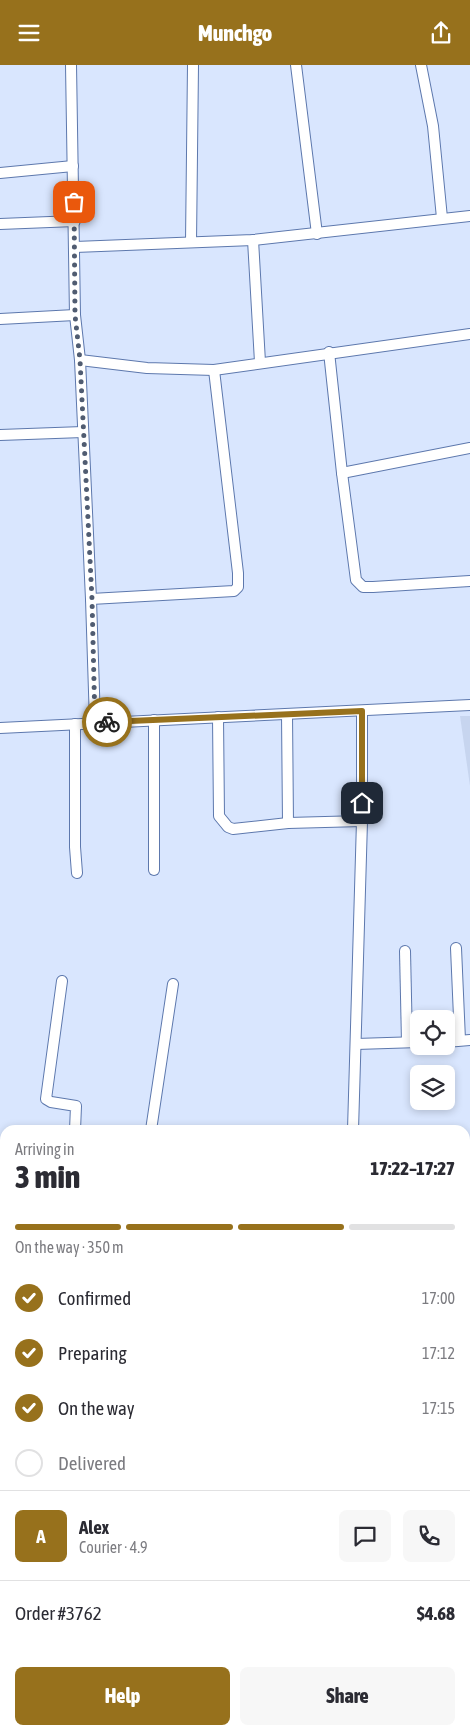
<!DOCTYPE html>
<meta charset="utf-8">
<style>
:root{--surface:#fff;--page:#f7f7f7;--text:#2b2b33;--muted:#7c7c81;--line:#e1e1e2;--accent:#97711c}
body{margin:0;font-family:"Asap Condensed",sans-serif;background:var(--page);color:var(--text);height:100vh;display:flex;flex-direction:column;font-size:19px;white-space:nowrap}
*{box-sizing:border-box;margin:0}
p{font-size:16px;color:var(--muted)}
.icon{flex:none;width:28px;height:28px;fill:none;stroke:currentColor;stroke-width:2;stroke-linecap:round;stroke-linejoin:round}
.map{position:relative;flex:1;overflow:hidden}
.details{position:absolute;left:0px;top:1060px;width:470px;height:610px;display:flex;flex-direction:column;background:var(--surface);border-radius:15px 15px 0 0;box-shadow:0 2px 8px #0003}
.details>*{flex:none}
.tools{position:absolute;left:410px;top:945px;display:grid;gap:10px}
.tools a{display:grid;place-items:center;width:45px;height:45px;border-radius:8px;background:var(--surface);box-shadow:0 2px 8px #0003;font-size:25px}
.pin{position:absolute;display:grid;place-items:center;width:42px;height:42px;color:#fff;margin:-21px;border-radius:10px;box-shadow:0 2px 8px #0006}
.courier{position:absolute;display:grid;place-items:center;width:50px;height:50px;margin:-25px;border:4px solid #97711c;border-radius:50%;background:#fff;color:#222;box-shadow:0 1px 6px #0007}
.head em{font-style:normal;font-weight:800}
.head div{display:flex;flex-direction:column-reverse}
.head{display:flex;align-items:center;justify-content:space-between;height:85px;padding:0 15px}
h1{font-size:32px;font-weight:800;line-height:38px}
.bar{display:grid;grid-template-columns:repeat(4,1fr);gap:8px 5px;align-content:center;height:60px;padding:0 15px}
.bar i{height:6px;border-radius:4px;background:var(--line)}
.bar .on{background:var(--accent)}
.bar p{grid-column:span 4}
.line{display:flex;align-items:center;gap:12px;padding:0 15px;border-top:1px solid var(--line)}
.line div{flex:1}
.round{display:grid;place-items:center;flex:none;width:52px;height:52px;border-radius:8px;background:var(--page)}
ol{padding:0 15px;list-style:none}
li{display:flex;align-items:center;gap:15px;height:55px}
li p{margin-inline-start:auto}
li .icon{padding:5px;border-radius:50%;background:var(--accent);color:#fff;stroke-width:4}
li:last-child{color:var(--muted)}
li i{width:28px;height:28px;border:2px solid var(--line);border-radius:50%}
.cta{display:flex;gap:10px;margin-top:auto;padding:10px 15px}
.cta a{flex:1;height:58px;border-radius:8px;background:var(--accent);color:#fff;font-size:20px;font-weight:800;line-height:58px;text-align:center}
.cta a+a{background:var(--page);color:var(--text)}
header{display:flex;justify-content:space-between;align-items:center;height:65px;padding:0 15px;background:var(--accent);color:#fff;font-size:22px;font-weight:800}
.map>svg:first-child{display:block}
.built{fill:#c7d5ef}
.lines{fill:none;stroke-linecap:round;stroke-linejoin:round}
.minor-casing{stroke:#5d78ad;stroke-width:12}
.minor{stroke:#fff;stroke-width:10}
.done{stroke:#505c71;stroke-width:5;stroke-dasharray:0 9}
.route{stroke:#97711c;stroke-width:6}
</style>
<header><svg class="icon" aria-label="menu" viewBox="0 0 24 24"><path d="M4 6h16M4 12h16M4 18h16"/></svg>Munchgo<svg class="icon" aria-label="share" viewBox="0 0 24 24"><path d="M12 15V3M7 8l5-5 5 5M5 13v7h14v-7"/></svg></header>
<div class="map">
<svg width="470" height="1670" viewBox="0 0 470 1670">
<rect width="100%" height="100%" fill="#d9e6fe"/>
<path class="built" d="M460,651H470V721Z"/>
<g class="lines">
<g class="minor-casing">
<g id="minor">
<path d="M71,0L75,250L80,295L91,534L95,657"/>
<path d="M296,0L317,169"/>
<path d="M421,0L433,61L442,153"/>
<path d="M0,108L73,101"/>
<path d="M0,159L75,156"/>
<path d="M253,175L260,297"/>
<path d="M191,177L193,0"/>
<path d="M75,182L253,175L470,151"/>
<path d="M0,254L75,250"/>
<path d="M329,287L342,408L356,515L363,522H373L470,516"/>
<path d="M80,295L147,303L214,305L470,269"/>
<path d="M0,370L83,367"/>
<path d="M342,408L470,383"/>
<path d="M91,534L234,526L238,522V508L214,305"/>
<path d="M287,649L288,758"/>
<path d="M218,652L219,751L228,762L233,764L288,758L362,756"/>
<path d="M75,659V782L77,808"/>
<path d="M0,663L470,640"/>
<path d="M154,805V655"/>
<path d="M456,883L460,975"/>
<path d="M405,886L407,977"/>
<path d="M62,916L46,1034L51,1037L76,1041L75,1065"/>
<path d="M446,977L470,975"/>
<path d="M356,979L419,977"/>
<path d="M151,1065L173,919"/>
<path d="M353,1065L362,756V646"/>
<path d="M0,1096H5"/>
<path d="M465,1097H470"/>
<path d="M465,1184H470"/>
<path d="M465,1272L470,1271"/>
<path d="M465,1427H470"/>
<path d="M0,1512L5,1511"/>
<path d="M465,1563H470"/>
<path d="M465,1652H470"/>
<path d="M369,1665V1670"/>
</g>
</g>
<use href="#minor" class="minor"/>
</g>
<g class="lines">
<path class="done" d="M74,137L75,250L80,295L92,534L95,658L107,657"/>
<path class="route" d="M107,657L362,646V738"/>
</g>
</svg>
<div class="tools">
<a><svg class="icon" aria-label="locate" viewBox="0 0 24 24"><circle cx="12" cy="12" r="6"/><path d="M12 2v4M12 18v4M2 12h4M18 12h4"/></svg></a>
<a><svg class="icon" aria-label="layers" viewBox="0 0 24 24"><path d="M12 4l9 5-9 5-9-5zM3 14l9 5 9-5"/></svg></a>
</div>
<div class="pin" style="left:74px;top:137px;background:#ea580c"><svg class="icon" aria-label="bag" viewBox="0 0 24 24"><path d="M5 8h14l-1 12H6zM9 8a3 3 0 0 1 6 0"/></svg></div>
<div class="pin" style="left:362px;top:738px;background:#1f2937"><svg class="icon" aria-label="home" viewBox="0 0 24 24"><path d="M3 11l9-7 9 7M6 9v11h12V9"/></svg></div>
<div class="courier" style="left:107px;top:657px"><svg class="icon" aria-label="bike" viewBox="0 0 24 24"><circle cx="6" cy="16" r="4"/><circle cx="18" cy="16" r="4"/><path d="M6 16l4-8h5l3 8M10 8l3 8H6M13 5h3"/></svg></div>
<section class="details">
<div class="head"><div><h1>3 min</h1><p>Arriving in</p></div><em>17:22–17:27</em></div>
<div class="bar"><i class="on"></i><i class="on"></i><i class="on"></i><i></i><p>On the way · 350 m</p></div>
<ol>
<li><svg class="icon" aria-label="check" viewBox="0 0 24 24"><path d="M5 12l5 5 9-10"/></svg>Confirmed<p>17:00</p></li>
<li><svg class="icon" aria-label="check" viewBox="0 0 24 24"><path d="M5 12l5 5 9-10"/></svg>Preparing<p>17:12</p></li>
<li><svg class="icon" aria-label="check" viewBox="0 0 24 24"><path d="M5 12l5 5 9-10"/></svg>On the way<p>17:15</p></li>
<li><i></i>Delivered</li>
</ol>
<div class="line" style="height:90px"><b class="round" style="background:var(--accent);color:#fff">A</b><div><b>Alex</b><p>Courier · 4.9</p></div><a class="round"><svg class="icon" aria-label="chat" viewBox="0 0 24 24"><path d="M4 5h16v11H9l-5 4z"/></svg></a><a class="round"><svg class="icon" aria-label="phone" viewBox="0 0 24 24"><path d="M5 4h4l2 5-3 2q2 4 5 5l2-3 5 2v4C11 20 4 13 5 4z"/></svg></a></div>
<div class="line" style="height:65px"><div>Order #3762</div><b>$4.68</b></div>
<div class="cta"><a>Help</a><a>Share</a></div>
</section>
</div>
